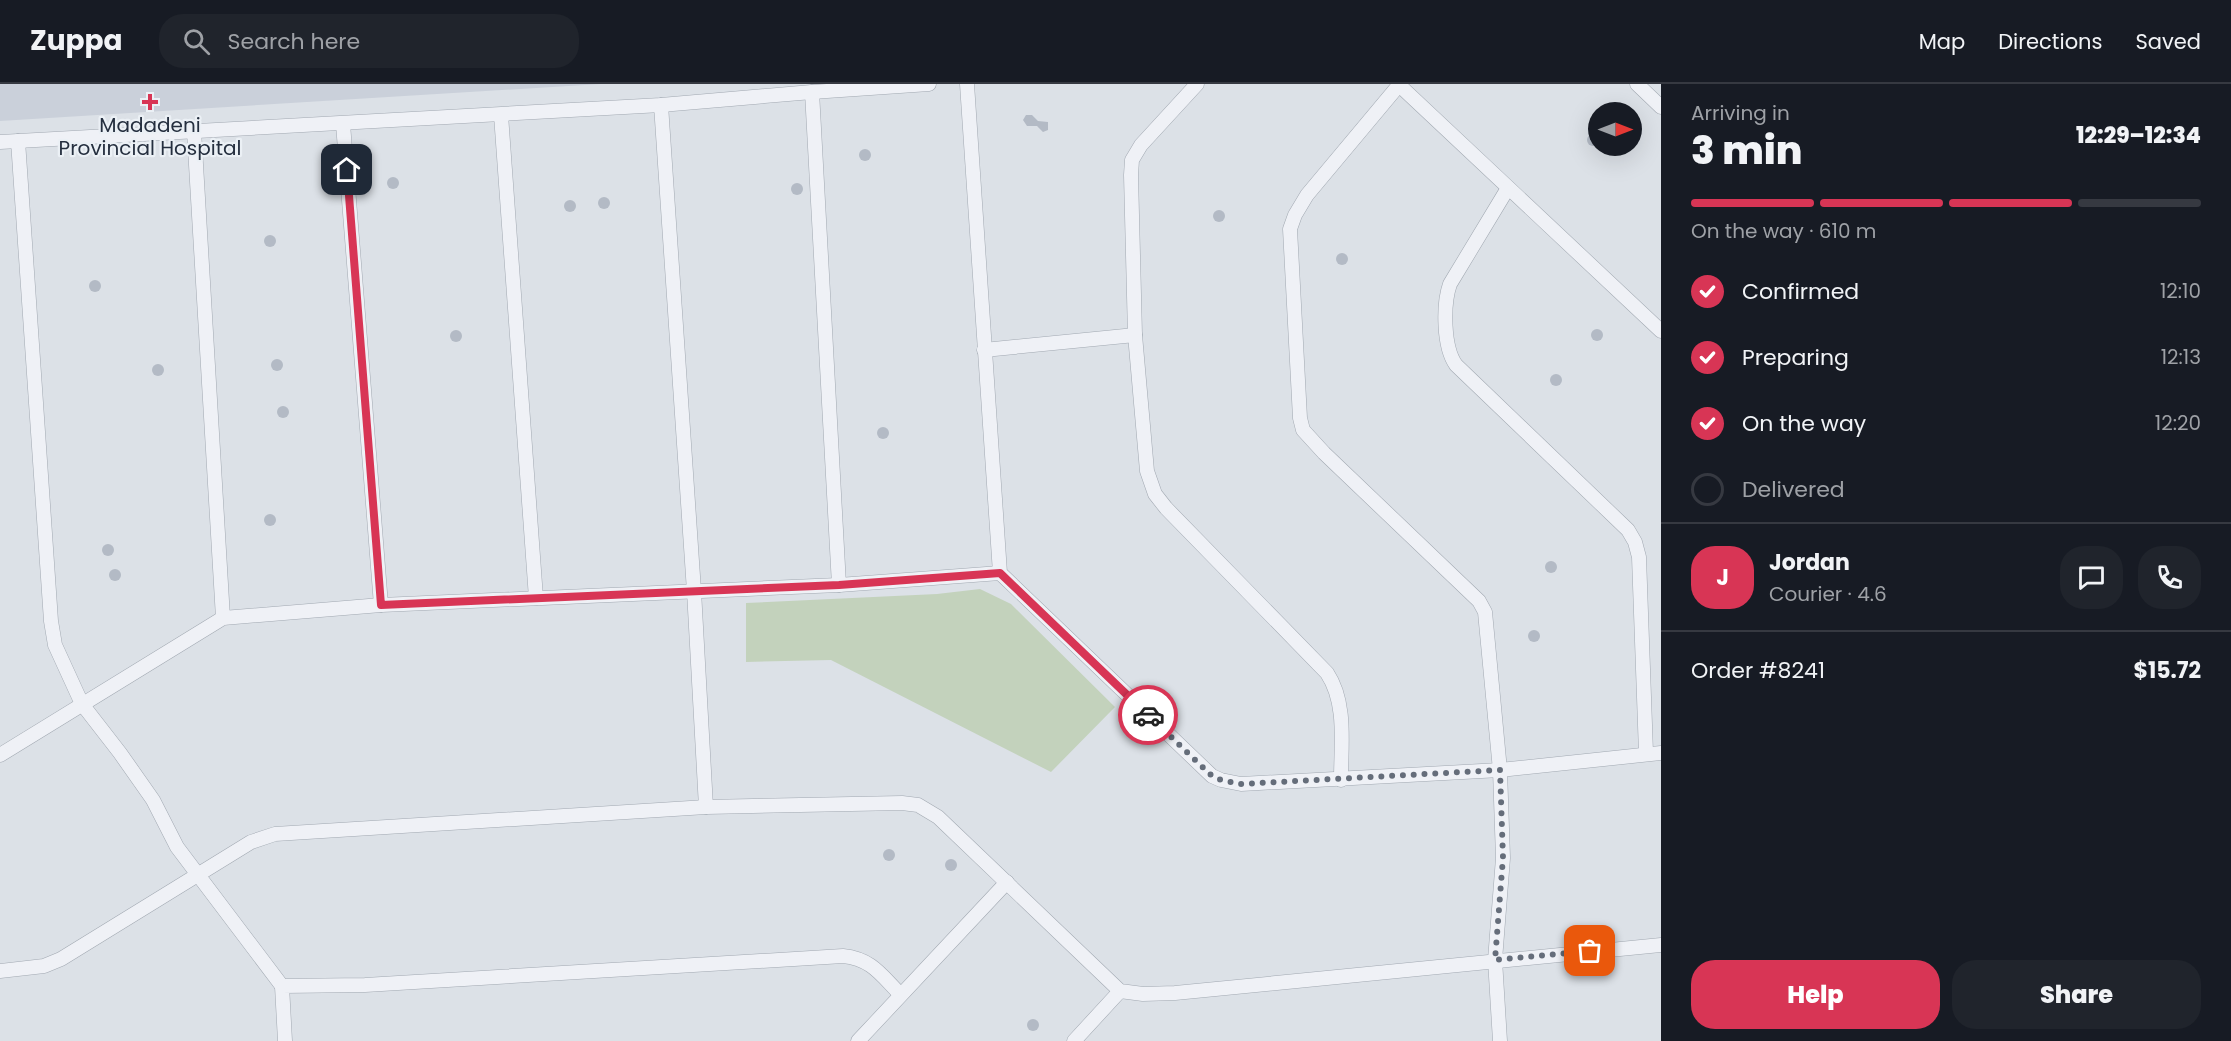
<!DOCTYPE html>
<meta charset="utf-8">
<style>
:root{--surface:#171b24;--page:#20242c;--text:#f1f3f6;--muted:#9ea1a6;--line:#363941;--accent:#d83555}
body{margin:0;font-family:Poppins,sans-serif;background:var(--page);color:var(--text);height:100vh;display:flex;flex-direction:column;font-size:22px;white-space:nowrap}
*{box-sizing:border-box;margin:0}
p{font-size:20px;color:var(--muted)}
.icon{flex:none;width:33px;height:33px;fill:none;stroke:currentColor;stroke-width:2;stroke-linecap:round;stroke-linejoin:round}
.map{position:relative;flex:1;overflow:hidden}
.panel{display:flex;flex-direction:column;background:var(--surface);width:570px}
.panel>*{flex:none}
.needle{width:39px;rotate:90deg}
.buttons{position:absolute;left:1588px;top:18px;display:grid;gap:12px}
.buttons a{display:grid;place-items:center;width:54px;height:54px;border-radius:50%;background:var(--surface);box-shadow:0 6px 24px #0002;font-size:30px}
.pin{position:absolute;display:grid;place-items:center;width:51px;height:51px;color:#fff;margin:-26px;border-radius:12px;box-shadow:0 3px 9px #0006}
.courier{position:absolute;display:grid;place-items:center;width:60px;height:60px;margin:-30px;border:4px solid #d83555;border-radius:50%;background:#fff;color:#222;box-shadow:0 2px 8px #0007}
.head em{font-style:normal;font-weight:800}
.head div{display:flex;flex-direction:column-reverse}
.head{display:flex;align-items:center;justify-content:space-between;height:102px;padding:0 30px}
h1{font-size:39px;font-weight:800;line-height:45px}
.bar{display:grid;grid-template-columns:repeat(4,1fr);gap:9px 6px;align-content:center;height:72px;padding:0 30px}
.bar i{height:8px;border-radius:4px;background:var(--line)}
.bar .active{background:var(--accent)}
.bar p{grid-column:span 4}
.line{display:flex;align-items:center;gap:15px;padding:0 30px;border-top:2px solid var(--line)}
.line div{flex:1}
.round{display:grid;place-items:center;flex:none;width:63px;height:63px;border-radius:24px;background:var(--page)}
ol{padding:0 30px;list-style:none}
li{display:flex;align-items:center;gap:18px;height:66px}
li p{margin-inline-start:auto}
li .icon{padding:6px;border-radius:50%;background:var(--accent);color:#fff;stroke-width:4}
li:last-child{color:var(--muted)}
li i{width:33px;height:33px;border:3px solid var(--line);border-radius:50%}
.cta{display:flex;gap:12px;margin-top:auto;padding:12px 30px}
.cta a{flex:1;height:69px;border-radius:24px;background:var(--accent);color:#fff;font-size:24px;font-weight:800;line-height:69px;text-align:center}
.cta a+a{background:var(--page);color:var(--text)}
header{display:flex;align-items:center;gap:36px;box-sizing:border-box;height:84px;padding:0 30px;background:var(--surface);border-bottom:2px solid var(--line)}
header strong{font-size:28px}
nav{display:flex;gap:33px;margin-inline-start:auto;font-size:21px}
.search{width:420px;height:54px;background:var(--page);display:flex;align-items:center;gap:15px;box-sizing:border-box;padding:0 21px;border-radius:24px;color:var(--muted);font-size:22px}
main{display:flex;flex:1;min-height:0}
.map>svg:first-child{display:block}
.built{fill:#cad0da}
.green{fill:#c3d2bc}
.building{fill:#b3bac5}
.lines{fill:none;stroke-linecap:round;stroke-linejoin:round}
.minor-casing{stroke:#a1a8b1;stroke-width:15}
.minor{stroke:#eff1f6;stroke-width:14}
.done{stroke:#656d7a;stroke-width:6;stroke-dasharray:0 10.8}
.route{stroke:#d83555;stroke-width:8}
.poi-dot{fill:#d83555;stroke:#ebf0f5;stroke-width:2}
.labels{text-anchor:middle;stroke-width:4.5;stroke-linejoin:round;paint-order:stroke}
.poi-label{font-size:20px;fill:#252f3f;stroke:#ebf0f5}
</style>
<header>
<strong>Zuppa</strong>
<div class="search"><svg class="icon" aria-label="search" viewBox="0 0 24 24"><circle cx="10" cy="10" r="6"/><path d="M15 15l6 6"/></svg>Search here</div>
<nav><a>Map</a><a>Directions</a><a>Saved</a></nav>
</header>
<main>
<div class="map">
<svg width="1661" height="957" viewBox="0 0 1661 957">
<rect width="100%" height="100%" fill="#dce1e7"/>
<path class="built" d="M0,0H601L0,37Z"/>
<path class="green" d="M980,505L1011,520L1115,623L1051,688L831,576L746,578V519L937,510Z"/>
<g class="building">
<path d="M1026,31H1032L1038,37L1048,38V46L1043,48L1037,42H1027L1023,36Z"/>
<circle cx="1593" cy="56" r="6"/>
<circle cx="865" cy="71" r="6"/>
<circle cx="393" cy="99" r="6"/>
<circle cx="797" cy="105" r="6"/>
<circle cx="604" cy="119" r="6"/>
<circle cx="570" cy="122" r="6"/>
<circle cx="1219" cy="132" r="6"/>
<circle cx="270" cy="157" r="6"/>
<circle cx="1342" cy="175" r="6"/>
<circle cx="95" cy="202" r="6"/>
<circle cx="1597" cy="251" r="6"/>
<circle cx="456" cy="252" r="6"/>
<circle cx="277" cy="281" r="6"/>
<circle cx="158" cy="286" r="6"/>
<circle cx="1556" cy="296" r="6"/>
<circle cx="283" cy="328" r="6"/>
<circle cx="883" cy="349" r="6"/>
<circle cx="270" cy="436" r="6"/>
<circle cx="108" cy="466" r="6"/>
<circle cx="1551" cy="483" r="6"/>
<circle cx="115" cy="491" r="6"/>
<circle cx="1534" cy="552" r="6"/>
<circle cx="889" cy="771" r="6"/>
<circle cx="951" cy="781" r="6"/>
<circle cx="1033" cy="941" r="6"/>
</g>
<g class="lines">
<g class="minor-casing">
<g id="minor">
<path d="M967,0L1000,489L1212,692L1221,696L1241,700L1500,686L1661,669"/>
<path d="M1197,0L1141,61L1132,76L1131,91L1135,251L1147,387L1155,410L1166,424L1327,589C1347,619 1341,660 1341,696"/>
<path d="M1398,0L1661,247"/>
<path d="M1637,0L1661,23"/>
<path d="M1399,1L1307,111L1295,131L1290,145L1300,334L1303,346L1324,369L1479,517L1485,528L1500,686L1503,774L1495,876L1500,957"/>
<path d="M812,8L839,501"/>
<path d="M661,21L694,507L706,723"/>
<path d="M501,31L536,514"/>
<path d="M343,40L381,521"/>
<path d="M194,47L223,534"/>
<path d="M18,57L51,537L55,561L82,620L120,669L153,716L177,763L282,902"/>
<path d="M0,58L661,21L812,8L929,0"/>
<path d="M1508,104L1450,200C1443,220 1443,263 1456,281L1628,446L1635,458L1639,473L1646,669"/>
<path d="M984,266L1135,251"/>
<path d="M0,671L223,534L381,521L839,501L1000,489"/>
<path d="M0,887L44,882L61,875L251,758L275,750L706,723L902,719L918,721L938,733L1120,907L1143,910L1175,909L1661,861"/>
<path d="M285,957L282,902L365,901L843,872C872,875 881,891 900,910"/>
<path d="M858,957L1007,798"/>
<path d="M1074,957L1120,907"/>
</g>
</g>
<use href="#minor" class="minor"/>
</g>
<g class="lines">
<path class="done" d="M1148,631L1212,692L1221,696L1241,700L1500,686L1503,774L1495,876L1590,867"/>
<path class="route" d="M347,86L381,521L839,501L1000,489L1148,631"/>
</g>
<path class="poi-dot" d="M147 9h6v6h6v6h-6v6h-6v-6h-6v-6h6z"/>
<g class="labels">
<g class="poi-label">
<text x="150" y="48">Madadeni<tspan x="150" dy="23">Provincial Hospital</tspan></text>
</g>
</g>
</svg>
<div class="buttons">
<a><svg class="needle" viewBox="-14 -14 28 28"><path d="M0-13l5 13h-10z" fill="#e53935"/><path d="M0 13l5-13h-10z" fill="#9ea1a6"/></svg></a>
</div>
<div class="pin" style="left:1590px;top:867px;background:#ea580c"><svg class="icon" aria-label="bag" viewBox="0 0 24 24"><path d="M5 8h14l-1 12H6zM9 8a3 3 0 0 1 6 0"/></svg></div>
<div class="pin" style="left:347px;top:86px;background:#1f2937"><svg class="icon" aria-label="home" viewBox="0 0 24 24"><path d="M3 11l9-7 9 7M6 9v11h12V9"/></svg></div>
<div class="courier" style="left:1148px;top:631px"><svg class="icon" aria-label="car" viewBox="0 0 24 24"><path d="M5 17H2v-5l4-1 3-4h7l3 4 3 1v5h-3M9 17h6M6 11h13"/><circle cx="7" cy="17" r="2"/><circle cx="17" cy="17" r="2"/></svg></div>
</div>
<section class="panel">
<div class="head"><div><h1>3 min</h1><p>Arriving in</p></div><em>12:29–12:34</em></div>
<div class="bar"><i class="active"></i><i class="active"></i><i class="active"></i><i></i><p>On the way · 610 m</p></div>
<ol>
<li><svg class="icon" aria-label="check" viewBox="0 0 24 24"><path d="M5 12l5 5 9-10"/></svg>Confirmed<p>12:10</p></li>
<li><svg class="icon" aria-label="check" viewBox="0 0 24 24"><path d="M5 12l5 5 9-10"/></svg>Preparing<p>12:13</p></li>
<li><svg class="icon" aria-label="check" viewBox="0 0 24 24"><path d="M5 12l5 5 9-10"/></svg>On the way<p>12:20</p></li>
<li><i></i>Delivered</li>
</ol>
<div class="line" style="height:108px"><b class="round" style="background:var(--accent);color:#fff">J</b><div><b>Jordan</b><p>Courier · 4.6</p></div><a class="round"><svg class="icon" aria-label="chat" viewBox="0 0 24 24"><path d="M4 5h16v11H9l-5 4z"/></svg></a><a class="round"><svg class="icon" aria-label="phone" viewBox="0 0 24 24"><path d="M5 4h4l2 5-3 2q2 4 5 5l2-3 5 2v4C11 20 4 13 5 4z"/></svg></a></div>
<div class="line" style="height:78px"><div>Order #8241</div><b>$15.72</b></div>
<div class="cta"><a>Help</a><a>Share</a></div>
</section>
</main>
